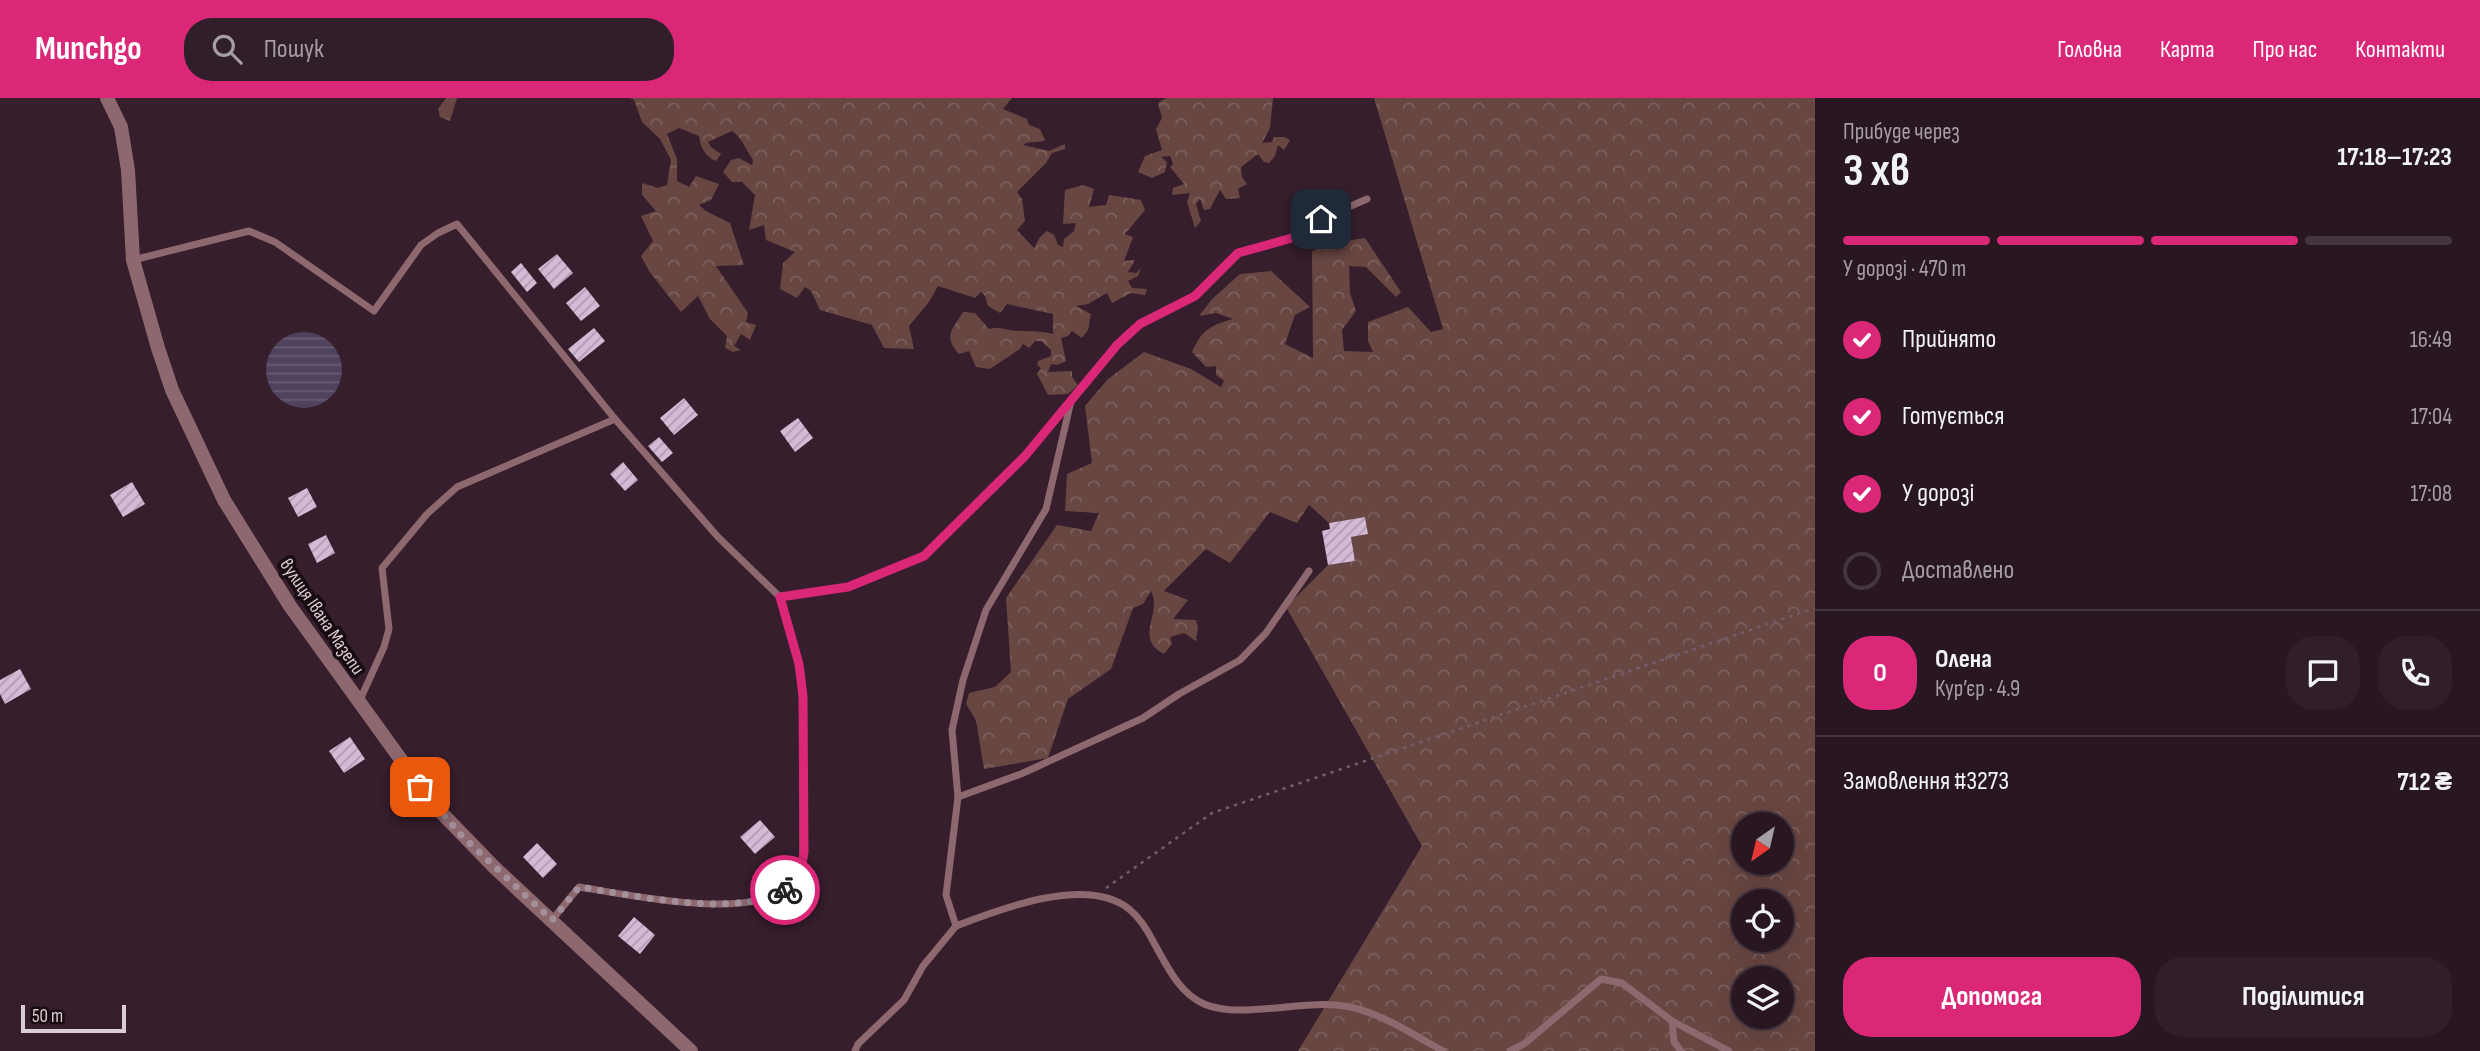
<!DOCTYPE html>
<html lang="uk">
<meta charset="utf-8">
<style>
:root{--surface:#281621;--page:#301f2a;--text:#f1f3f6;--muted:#a59fa5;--line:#44353f;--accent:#db2777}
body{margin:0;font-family:"Sofia Sans Condensed",sans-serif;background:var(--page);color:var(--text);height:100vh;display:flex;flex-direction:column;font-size:26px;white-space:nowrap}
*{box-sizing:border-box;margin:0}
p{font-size:23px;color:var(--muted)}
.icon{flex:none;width:38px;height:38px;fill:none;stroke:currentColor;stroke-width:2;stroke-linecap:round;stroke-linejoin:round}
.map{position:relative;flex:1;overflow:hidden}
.drawer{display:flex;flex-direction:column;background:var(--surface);width:665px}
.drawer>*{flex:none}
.needle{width:46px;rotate:214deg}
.buttons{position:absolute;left:1731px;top:714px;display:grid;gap:14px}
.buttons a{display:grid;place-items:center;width:63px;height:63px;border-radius:50%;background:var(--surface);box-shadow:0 7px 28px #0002,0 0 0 2px var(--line);font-size:35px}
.scale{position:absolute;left:21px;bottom:18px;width:105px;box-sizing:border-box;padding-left:7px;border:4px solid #dcccd4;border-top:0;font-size:19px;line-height:24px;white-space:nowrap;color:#dcccd4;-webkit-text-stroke:5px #170c12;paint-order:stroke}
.pin{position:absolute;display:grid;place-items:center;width:60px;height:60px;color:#fff;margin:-30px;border-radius:14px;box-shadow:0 4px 10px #0006}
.courier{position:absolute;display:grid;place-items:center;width:70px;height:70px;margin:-35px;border:5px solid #db2777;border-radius:50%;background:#fff;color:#222;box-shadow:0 2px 9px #0007}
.head em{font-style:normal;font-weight:700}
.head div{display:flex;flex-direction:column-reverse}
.head{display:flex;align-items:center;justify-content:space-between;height:119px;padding:0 28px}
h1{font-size:46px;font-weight:700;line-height:52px}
.bar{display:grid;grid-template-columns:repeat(4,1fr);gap:10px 7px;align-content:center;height:84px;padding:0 28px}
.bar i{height:9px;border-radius:5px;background:var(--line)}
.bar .current{background:var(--accent)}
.bar p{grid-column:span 4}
.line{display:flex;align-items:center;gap:18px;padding:0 28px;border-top:2px solid var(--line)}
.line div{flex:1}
.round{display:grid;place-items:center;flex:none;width:74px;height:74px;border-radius:28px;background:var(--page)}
ol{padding:0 28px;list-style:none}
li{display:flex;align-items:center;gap:21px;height:77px}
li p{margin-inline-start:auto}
li .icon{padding:7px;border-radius:50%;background:var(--accent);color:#fff;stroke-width:4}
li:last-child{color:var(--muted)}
li i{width:38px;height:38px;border:4px solid var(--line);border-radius:50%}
.primary-button{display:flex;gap:14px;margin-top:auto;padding:14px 28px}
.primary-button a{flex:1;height:80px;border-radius:28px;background:var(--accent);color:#fff;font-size:28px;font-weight:700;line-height:80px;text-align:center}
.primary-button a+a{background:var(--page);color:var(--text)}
header{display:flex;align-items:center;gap:42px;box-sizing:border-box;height:98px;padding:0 35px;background:var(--accent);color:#fff}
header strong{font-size:33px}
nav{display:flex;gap:38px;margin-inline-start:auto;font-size:24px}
.search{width:490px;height:63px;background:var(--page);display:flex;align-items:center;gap:18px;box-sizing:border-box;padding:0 24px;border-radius:28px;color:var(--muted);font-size:26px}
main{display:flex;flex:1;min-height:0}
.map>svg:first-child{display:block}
.forest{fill:url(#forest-crowns);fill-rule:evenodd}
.water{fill:url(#water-rules)}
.building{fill:url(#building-hatch)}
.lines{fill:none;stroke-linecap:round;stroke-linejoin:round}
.path{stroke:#725c68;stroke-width:2.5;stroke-dasharray:3.5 5;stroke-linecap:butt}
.lane{stroke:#8e686f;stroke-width:7}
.street{stroke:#8e686f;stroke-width:14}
.done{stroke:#a28f99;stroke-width:7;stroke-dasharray:0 12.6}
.route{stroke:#db2777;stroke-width:9}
.labels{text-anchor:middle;stroke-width:7;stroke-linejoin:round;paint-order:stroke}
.street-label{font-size:19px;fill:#dcccd4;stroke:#170c12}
</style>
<header>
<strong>Munchgo</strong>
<div class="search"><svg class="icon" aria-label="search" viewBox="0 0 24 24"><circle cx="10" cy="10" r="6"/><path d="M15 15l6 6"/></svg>Пошук</div>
<nav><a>Головна</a><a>Карта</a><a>Про нас</a><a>Контакти</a></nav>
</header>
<main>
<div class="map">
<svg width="1815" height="953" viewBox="0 0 1815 953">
<defs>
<pattern id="forest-crowns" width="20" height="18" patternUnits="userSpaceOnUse" patternTransform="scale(1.75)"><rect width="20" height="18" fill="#684642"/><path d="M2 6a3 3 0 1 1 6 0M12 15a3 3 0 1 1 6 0" fill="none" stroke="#7d605c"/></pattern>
<pattern id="water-rules" width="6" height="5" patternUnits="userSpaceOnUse" patternTransform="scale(1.75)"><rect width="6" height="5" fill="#4e425e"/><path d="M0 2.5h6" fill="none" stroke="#675c74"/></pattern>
<pattern id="building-hatch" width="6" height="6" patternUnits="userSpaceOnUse" patternTransform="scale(1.75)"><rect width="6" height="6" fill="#d5bad6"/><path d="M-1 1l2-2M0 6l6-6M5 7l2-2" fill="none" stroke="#b09bb0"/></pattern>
</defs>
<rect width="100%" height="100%" fill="#361e2c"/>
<g class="forest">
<path d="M446,0H457L450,23L440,19L438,11Z"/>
<path d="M630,0H1012L1003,11L1027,21L1029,27L1040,31L1045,42C1038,46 1029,42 1023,47L1049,53L1065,46V51L1052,55L1046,65L1017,94L1022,101L1025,123L1017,132L1034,150L1040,139L1047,133L1054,137L1058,147L1063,149L1064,141L1074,133L1076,125L1063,126L1065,92L1083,87L1094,91L1089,109L1106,107L1109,97L1141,102L1145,112L1125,136L1133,139L1124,163L1135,162L1128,174L1136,175L1141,170L1138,178L1128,183L1132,190L1147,191L1145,197L1131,195L1112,205L1107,195L1088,206L1076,208L1091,216L1088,232L1082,240L1072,233L1068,238L1061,240L1066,263L1058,267L1051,266L1048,274L1072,273V279L1078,287L1068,296L1048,297L1037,276L1041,270L1037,267L1038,263L1051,258V252L1041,243H1035L1029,250L1023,246L1020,251L990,271L976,269L969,253L959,256C943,238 952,232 963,214L975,215L989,231C1004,228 1006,233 1018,233C1031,233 1041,233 1053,236V216L1007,206L1000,215L988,208L985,198L981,194L975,200L938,188L929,204L909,228L914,251L884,250L872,227L820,212L811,193L805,189L797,200L780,191L783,165L795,154L766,142L764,127L749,132L755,97L742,84H732L723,74L731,62L739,60L752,67L753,62C746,52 742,40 732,33L708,44L711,49L721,56L716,63C705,59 700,48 699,38L679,30L667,36L677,61V83L689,89L696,78L719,86L711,102L699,107L706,113L730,125L744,167L716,168L748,215L746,224L756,227L750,242L741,236L734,248L741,252L733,254L725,250L727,238L710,221L698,198L681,214L649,173L641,158L653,143L641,118L656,113L642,97V85L658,90L667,87L671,62L660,41L642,24L634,2Z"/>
<path d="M1166,0H1273L1270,30L1262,45L1272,44L1274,39H1285L1290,42L1284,52L1278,47L1275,58L1269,65L1264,64L1258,56L1241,69L1242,79L1247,86L1238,91L1240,100L1226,101L1220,92L1210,111L1204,112L1200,101L1196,106L1201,123L1195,130L1187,104L1190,95L1172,97L1173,90L1184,86L1170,69L1173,66L1170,58L1161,59L1167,64L1165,74L1152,80L1138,74L1145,58L1162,52L1156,31L1162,20L1158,5Z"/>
<path d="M1374,0H1815V953H1298L1422,748L1286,509L1328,467L1355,463L1351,439L1368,436L1365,419L1329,425L1309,407L1297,425L1270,414L1230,465L1206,451L1164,493L1188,502L1173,521L1196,522L1198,529L1196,543L1184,535L1170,539L1172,546L1164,556C1133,540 1163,515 1151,493L1143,506L1133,510L1111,571L1068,601L1048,660L984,671L976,622L966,606L969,595L995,589L1011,574L1006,500L1057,427L1091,433L1099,415L1065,413L1067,376L1092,365L1085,308L1108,281L1144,254L1191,271L1221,289L1224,283L1216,277V268L1206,269L1192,254C1202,232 1209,228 1233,221L1216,215L1199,218L1212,201L1240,176L1271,173L1310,209L1295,217L1285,246L1313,260L1312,153L1339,144L1365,140L1401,194L1396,199L1366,169L1349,168L1350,195L1356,213L1342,232L1344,253L1373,254L1368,243V224L1408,209L1431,234L1443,231ZM1743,726H1782V765H1743ZM1743,803H1782V842H1743ZM1743,880H1782V919H1743Z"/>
</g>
<circle class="water" cx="304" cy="272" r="38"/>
<g class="building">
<path d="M557,156L573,175L554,191L538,171Z"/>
<path d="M521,165L537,185L527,194L511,174Z"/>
<path d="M585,189L600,208L581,223L566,205Z"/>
<path d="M594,230L605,243L579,264L568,251Z"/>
<path d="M684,300L698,317L674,337L660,320Z"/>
<path d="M798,320L813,340L795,354L780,333Z"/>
<path d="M659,339L673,355L662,364L648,348Z"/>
<path d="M623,364L638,382L625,393L610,376Z"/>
<path d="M132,384L145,406L123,419L110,397Z"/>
<path d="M307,390L317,409L298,419L288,400Z"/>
<path d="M1365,419L1368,436L1351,439L1355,463L1328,467L1322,433L1330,431L1329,425Z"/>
<path d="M326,437L335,455L317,465L308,446Z"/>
<path d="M20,571L31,591L5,606L0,596V582Z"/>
<path d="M350,639L365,661L344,675L329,653Z"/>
<path d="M760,722L775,739L755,756L740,739Z"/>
<path d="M537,745L557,766L543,780L523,759Z"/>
<path d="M634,819L655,837L640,856L618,838Z"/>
</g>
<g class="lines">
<path class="path" d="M1106,790L1212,715L1815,510"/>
<g class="lane">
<path d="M133,162L249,133L275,144L374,213L421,147L438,135L457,126L615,321L457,389L427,416L382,470L389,531L384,549L359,604"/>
<path d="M780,499L848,489L924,458L1025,358L1117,247L1140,226L1195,198L1238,155L1292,140L1321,121L1367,101"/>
<path d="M958,699L1021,676L1143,620L1179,596L1240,562L1266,535L1309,473"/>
<path d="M552,822L579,789C631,797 746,823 789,789C796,784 800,774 803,766V598L799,566L780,499L718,439L615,321"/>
<path d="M956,828C1000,811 1087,777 1129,811C1140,820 1148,833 1154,845C1167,868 1179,895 1204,906C1238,921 1298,903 1336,907C1375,910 1410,935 1443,953"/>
<path d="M1672,923L1674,944L1681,953"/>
<path d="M855,953L858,946L904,902L923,868L956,828L946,797L958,699L952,632L963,582L986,512L1046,411L1071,303"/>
<path d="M1510,953L1524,946L1601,881L1622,885L1672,923L1729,953"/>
</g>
<path class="street" d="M107,0L121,29L128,72L133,162L158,250L172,292L224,402L290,508L433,706L494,769L691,953"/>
</g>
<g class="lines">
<path class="done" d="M420,689L462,738L552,822L579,789C634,797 736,821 785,792"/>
<path class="route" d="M785,792C799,784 802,769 804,754L803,598L799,566L780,499L848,489L924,458L1025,358L1117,247L1140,226L1195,198L1238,155L1292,140L1321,121"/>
</g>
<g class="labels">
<g class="street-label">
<text transform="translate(323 518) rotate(56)" y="7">вулиця Івана Мазепи</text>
</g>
</g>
</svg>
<div class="buttons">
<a><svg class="needle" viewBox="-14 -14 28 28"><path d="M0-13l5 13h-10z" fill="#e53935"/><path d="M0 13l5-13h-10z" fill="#a59fa5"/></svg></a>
<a><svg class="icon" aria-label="locate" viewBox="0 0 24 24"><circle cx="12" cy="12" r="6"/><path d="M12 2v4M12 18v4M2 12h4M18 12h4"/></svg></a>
<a><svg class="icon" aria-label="layers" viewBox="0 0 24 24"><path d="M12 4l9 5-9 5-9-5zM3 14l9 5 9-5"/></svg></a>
</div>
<div class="scale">50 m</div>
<div class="pin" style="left:420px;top:689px;background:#ea580c"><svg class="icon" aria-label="bag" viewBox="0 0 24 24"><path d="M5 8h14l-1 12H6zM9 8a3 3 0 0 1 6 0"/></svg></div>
<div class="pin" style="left:1321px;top:121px;background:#1f2937"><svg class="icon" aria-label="home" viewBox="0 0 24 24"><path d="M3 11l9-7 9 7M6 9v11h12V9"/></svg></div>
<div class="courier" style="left:785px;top:792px"><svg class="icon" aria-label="bike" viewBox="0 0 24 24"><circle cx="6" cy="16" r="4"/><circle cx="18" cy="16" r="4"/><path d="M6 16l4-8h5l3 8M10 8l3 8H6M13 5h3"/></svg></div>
</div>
<section class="drawer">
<div class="head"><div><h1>3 хв</h1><p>Прибуде через</p></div><em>17:18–17:23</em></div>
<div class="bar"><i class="current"></i><i class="current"></i><i class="current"></i><i></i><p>У дорозі · 470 m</p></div>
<ol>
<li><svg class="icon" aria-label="check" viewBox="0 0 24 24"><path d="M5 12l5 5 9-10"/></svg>Прийнято<p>16:49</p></li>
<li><svg class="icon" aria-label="check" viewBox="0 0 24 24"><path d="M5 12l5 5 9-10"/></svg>Готується<p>17:04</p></li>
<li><svg class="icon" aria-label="check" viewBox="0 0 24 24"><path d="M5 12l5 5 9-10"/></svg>У дорозі<p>17:08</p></li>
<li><i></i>Доставлено</li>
</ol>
<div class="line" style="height:126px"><b class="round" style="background:var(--accent);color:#fff">О</b><div><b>Олена</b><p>Кур’єр · 4.9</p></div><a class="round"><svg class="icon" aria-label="chat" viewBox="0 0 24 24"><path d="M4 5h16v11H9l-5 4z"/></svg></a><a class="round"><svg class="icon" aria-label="phone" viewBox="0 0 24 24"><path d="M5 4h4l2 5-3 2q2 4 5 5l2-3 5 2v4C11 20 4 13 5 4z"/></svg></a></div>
<div class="line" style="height:91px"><div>Замовлення #3273</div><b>712 ₴</b></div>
<div class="primary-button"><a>Допомога</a><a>Поділитися</a></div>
</section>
</main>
